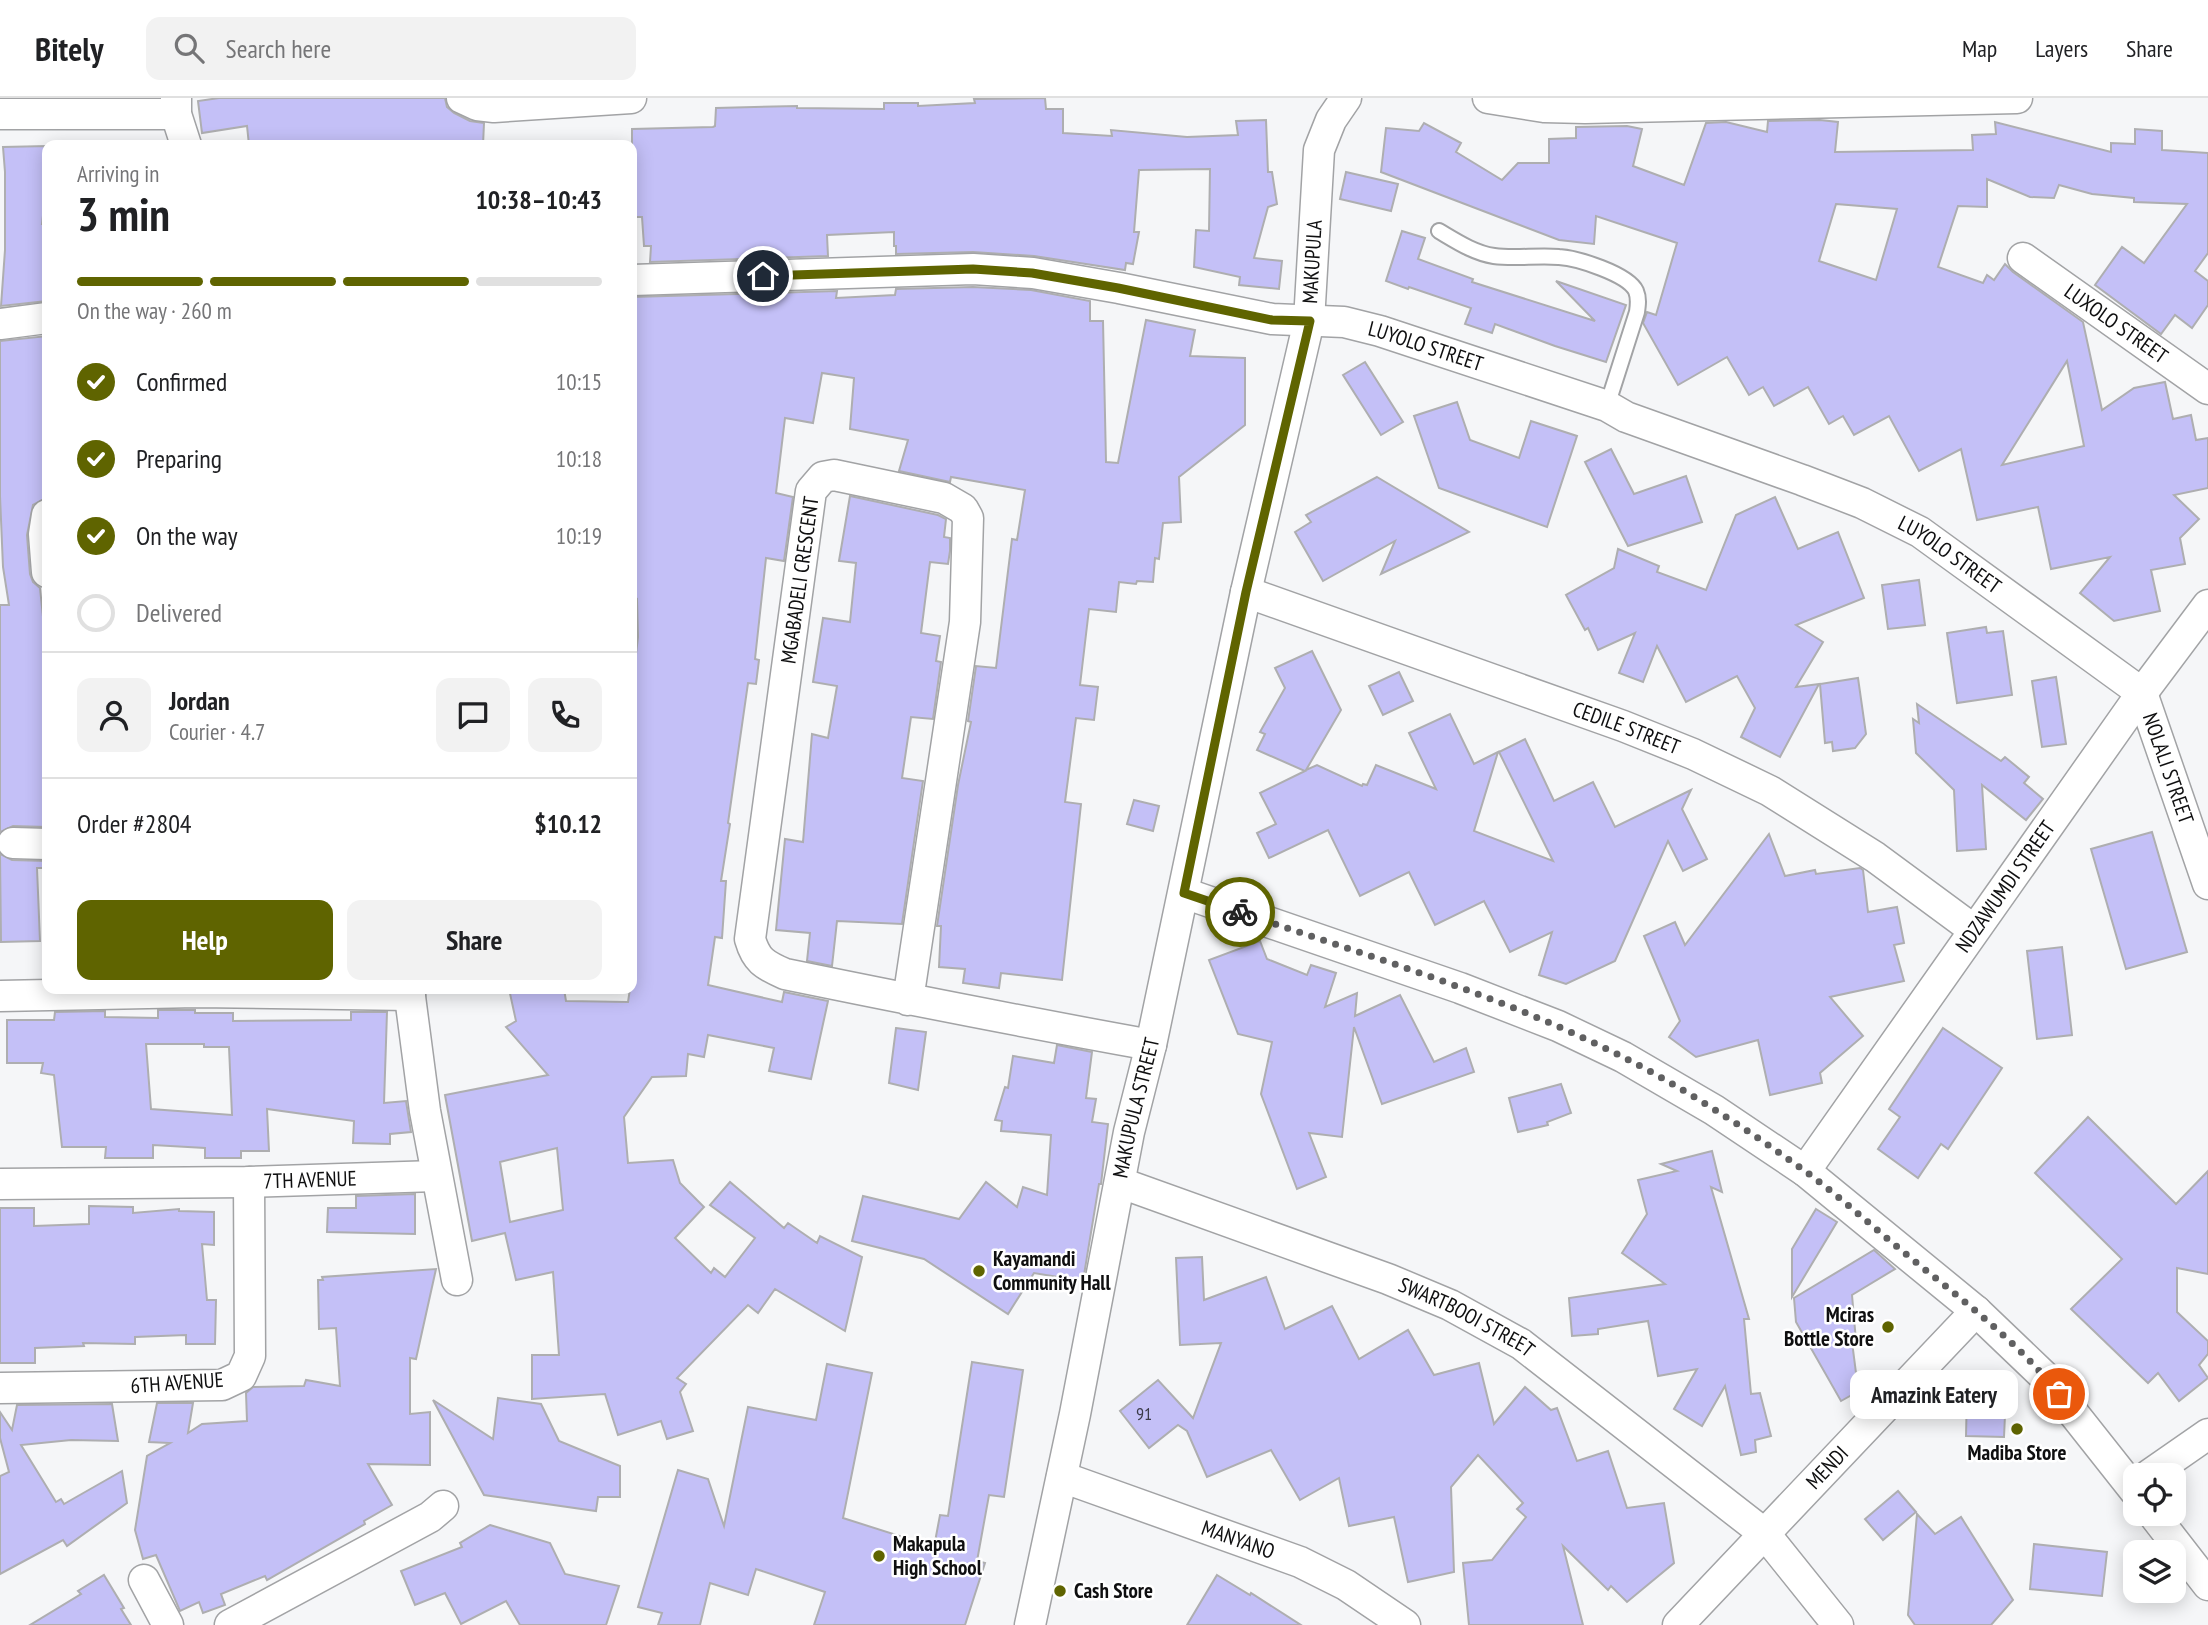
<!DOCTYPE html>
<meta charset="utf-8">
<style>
:root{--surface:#fff;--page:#f2f2f2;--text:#202124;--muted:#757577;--line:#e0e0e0;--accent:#5f6400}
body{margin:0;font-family:"PT Sans Narrow",sans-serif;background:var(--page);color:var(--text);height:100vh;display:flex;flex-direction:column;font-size:26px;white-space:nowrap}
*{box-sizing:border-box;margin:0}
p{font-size:23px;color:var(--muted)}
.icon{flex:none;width:38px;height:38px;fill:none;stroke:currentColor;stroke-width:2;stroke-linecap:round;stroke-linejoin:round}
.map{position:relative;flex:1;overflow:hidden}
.drawer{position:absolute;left:42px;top:42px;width:595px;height:854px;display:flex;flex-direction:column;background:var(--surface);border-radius:14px;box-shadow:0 4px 18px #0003}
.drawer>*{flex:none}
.tools{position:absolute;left:2123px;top:1365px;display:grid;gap:14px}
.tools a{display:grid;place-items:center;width:63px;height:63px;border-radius:14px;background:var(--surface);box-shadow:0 4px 18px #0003;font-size:35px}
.pin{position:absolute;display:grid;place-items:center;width:60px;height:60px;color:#fff;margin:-30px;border:4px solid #fff;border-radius:50%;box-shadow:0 2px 7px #0007}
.courier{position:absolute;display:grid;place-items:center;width:70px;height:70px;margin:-35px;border:5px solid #5f6400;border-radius:50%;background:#fff;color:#222;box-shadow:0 2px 9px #0007}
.bubble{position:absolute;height:49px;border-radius:14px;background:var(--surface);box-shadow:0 4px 18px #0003;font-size:23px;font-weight:800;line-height:49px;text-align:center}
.overview em{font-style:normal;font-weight:800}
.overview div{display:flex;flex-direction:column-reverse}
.overview{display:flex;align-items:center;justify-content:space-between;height:119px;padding:0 35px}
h1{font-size:46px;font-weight:800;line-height:52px}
.bar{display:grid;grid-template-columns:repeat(4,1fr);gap:10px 7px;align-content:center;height:84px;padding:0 35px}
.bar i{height:9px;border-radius:5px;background:var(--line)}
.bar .selected{background:var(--accent)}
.bar p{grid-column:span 4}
.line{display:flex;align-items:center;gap:18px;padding:0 35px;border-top:2px solid var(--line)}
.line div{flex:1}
.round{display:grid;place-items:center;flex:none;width:74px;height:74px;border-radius:14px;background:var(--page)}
ol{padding:0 35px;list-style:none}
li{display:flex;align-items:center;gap:21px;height:77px}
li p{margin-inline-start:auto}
li .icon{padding:7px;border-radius:50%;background:var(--accent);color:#fff;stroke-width:4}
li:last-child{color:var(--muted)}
li i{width:38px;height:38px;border:4px solid var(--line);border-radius:50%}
.button{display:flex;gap:14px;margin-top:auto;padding:14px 35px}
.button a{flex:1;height:80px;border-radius:14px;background:var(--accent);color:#fff;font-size:28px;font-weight:800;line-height:80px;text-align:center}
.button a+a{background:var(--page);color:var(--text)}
header{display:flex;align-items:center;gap:42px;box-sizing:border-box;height:98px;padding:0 35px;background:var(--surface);border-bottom:2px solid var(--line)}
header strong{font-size:33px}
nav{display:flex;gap:38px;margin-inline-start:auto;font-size:24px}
.search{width:490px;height:63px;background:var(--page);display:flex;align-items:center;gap:18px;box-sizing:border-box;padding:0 24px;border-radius:14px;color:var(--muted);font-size:26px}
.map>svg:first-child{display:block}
.building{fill:#c4c0f7;stroke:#aeaeb0;stroke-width:2;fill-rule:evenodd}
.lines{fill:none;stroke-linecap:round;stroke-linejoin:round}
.lane-casing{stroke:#a2a3a5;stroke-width:18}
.street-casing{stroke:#a2a3a5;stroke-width:33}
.lane{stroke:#fff;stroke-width:14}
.street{stroke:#fff;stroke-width:30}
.done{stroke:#606061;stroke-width:7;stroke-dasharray:0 12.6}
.route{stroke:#5f6400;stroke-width:9}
.poi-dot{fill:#5f6400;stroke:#fff;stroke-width:2.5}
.labels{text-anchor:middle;stroke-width:5;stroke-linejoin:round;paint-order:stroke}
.number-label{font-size:18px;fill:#3c3b4a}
.street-label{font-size:21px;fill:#0f0f10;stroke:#fff}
.poi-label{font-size:21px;font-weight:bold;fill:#0f0f10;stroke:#fff;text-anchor:start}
</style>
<header>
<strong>Bitely</strong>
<div class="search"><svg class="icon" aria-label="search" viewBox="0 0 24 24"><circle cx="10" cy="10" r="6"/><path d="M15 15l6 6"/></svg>Search here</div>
<nav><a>Map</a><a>Layers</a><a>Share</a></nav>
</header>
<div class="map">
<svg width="2208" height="1527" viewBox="0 0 2208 1527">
<rect width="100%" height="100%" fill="#f5f6f8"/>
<g class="building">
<path d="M219,0H445L447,9L454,15L470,23L484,25L483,47H249L247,28L202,35L198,3Z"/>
<path d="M1045,0L1046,11H1063V35L1112,38L1111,32L1187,39L1238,37L1236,23L1266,22L1268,74H1272L1277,106L1268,109L1254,160L1282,163L1279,191L1239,187L1240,179L1194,169L1196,132L1209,133L1210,71L1139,72L1134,134H1139L1133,166L1126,165L1125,172L1034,158L973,154L896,156V148H894V134L827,137L828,158L650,164L651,148H644L642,119H632V31L713,29L715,28L716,10L797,8V10L884,11V5H918V8L975,5L974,1Z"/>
<path d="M1820,22L1838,24L1835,54L1973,52L1972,37L1996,36L1995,24L2111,54V45L2135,46V31L2162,33V52L2208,55V155L2195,173L2208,183V207L2192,230L2175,217L2161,236L2095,187L2122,149L2144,165L2187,106L2134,104V100L2092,96L2059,87L2054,100L2030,99L1987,81V109L1958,108L1938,169L1983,185L1987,177L1994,182L2005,166L2013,174L2083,224L2102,312L2134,290L2165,284L2173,321L2191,317L2196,342L2208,340V390L2174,397L2199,421L2180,440L2185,466L2151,472L2160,513L2114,523L2080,495L2110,459L2051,471L2038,409L1977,422L1961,351L1919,373L1889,318L1854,337L1843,318L1829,326L1808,289L1774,308L1763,289L1749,297L1727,259L1678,287L1643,225L1647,214L1656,217L1677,145L1596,118L1594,146L1559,142L1381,74L1386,30L1419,33L1424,25L1461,45L1456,54L1502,82L1518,65H1549V41L1576,40V29L1627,28L1642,31L1633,68L1684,87L1706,25L1726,24L1767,34L1768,23ZM1836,106L1897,111L1876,182L1819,163ZM2067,263L2084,348L2002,367Z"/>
<path d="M47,48V83L42,126H47V203L1,208L5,152V74L3,49Z"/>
<path d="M1346,74L1398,86L1391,113L1340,101Z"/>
<path d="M1402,133L1425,140L1418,161L1473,181L1472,184L1595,223L1556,183L1626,207L1606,264L1555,248L1495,226L1492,235L1465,226L1471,210L1409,189L1408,191L1386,183Z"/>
<path d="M973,189L1031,192L1090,203V223H1103L1106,364L1118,365L1146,222L1195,232L1190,258L1245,260V327L1179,379L1181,424L1163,425L1159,461L1155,460L1153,484L1137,483L1136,486L1119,484L1116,514L1089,511L1080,587L1098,589L1094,622L1076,620L1065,704L1081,706L1062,882L1001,875L999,890L963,885L965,871L939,869L941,828H937L958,687L971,624L968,623L976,568L996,570L1012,441L1017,442L1025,392L951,379L950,384L899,373L908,342L850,331L854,280L822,275L813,325L785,320L776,395L793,399L784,463L766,460L755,561L759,562L756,586L748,585L728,725L730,726L721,783H726L722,840L715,839L708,887L782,904L784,894L828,903L811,981L769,973L774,950L708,937L704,959L688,956L686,978L652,979L624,1019L628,1065L673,1062L680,1085L704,1109L675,1140L711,1175L714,1170L725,1179L755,1140L710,1107L730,1084L784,1130L788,1125L817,1145L820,1138L862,1159L845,1233L775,1191L758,1215L748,1207L677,1280L686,1286L680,1294L693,1333L667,1341L661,1323L618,1337L605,1296L532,1301V1257H559L553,1174L516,1182L505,1135L472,1143L445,997L548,977L506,929L516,923L509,891H564L566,903L628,904L630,891H632V591L638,539L637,501L632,502V289L635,262L632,199L837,193L836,200L895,197L896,191ZM557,1050L563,1112L510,1124L500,1064Z"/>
<path d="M47,238V396L46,400L33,407L27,437L30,476L33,484L40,490L45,538H47V729L13,728L0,734V507H9L3,469L0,398V243Z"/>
<path d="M1365,264L1403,324L1381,337L1343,277Z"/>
<path d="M1457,304L1470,342L1519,360L1531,323L1577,338L1547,429L1439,390L1414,318Z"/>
<path d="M1611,351L1634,396L1686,378L1702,424L1628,448L1585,364Z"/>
<path d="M1377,379L1469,434L1381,476L1395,443L1323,483L1295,434L1311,424L1306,417Z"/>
<path d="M850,398L938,417L946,421L944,439L950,440V453L948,466L930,464L921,535L940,538L936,563L941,564L933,621L911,619L902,680L923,683L902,826L837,823L832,868L807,863L810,835L776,832L785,741L803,744L812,636L828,640L837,588L813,584L823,520L850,524L856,465L839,463Z"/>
<path d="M1775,399L1798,451L1838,434L1864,500L1796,527L1823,544L1796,589L1819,586L1780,659L1741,639L1755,610L1737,578L1686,604L1657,548L1643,584L1619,575L1635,535L1598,552L1588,530L1585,532L1566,497L1614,470L1618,451L1659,468L1657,474L1706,492L1736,417Z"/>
<path d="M1919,482L1925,527L1888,531L1882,487Z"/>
<path d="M1986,529L1987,535L2003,533L2012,597L1957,605L1947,535Z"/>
<path d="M1312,553L1341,612L1306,672L1317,667L1362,688L1363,686L1367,687L1376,667L1436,691L1409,635L1450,616L1474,666L1498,654L1474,733L1553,763L1499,654L1525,641L1554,703L1593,684L1615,729L1691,692L1682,711L1707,761L1683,773L1668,743L1615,863L1566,886L1539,877L1552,834L1510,854L1484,803L1435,827L1409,774L1360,798L1328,732L1269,760L1257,735L1276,726L1260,695L1305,673L1257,652L1265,636L1260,634L1285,590L1275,570Z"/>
<path d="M1399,574L1413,603L1383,617L1369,588Z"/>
<path d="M2056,579L2066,646L2042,649L2032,583Z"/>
<path d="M1858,580L1866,636L1855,650L1833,653L1832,644L1825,645L1820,586Z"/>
<path d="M1917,606L2001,663L2005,659L2029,679L2024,685L2043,701L2026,722L1982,687L1986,751L1957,753L1954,692L1916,655L1913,621L1919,625Z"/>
<path d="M1134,702L1159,708L1153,733L1127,726Z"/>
<path d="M2152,734L2187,854L2126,871L2091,751Z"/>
<path d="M1769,736L1785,778L1815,772L1816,776L1860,770L1863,772L1868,814L1897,809L1904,845L1894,847L1904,883L1830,899L1863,938L1820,975L1822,985L1770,997L1758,942L1696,959L1669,939L1680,923L1644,838L1675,824L1685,847Z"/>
<path d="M0,756L12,762L47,763V770H37L40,843L1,844Z"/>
<path d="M1260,843L1267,861L1307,877L1311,867L1336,875L1325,909L1357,895L1355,918L1400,897L1434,964L1466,950L1474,974L1382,1006L1354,929L1342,1039L1309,1035L1326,1079L1297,1091L1261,996L1272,944L1238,936L1209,862Z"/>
<path d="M2062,849L2072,937L2037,941L2027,853Z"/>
<path d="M158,912H195V915H233V923L351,922V914H387L384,1005L406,1003L411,1034L390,1036V1046L353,1045L354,1023L267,1011L269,1053H241V1060H205V1050L153,1047V1060H105L106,1049H62L54,977L41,975L43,965H7V922H54L55,914L105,913V919L158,920ZM146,946H204V949H229L232,1017L151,1011Z"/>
<path d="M896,930L926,934L918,992L889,985Z"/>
<path d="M1943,930L2002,970L1948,1051L1941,1046L1918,1080L1878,1051L1900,1019L1889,1011Z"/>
<path d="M1057,947L1092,954L1086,1000L1096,1001L1092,1024L1108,1026L1101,1086H1099L1083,1183L1034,1175L1008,1216L924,1161L852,1143L863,1098L959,1121L986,1084L1017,1109L1023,1089L1047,1097L1051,1037L1001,1033L1002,1023L995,1022L1005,989L1008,990L1013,958L1054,965Z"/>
<path d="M1561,986L1571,1015L1547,1024L1548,1027L1518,1034L1509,1000Z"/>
<path d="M2088,1019L2176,1106L2208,1073V1176L2177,1170V1214L2208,1243V1256L2199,1267L2208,1280L2179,1303L2158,1275L2148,1285L2071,1211L2122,1161L2035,1075Z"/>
<path d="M1712,1053L1722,1094L1711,1089L1749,1221H1744L1751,1296L1760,1295L1771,1338L1755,1342L1756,1354L1741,1357L1725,1288L1702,1328L1674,1311L1697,1271L1658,1278L1648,1223L1598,1231V1236L1572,1238L1569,1200L1665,1186L1622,1155L1647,1116L1638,1082L1677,1073L1661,1066Z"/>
<path d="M415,1096V1136L327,1134L328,1110H356V1098Z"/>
<path d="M89,1108L133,1109V1115L179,1111V1113L214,1114V1147L202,1146L207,1202H216L215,1246H186V1237L135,1239V1246L83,1245L84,1248L35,1250V1265H0V1110H34V1128L89,1126Z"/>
<path d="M1816,1111L1837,1124L1792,1199V1151Z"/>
<path d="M1874,1152L1895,1171L1852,1197L1856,1243L1852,1244L1856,1275L1864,1290L1841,1303L1796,1224L1794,1200Z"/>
<path d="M1202,1159L1204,1202L1266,1179L1285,1231L1332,1208L1359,1261L1408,1232L1434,1277L1479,1265L1494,1326L1525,1289L1551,1312L1557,1310L1577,1363L1608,1353L1627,1410L1664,1405L1674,1465L1627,1504L1611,1488L1608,1492L1563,1448L1583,1527H1469L1463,1465L1492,1462L1526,1419L1517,1411L1523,1405L1478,1357L1451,1389L1454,1474L1408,1484L1394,1419L1349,1428L1339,1380L1300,1402L1271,1352L1207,1379L1187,1333L1178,1327L1149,1350L1120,1313L1158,1282L1193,1320L1221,1245L1180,1247L1176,1160Z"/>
<path d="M436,1171L416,1261L410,1260V1316L430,1314V1367L368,1366L392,1407L364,1423L365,1426L267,1482L265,1478L221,1496L225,1507L203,1515L199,1504L180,1513L156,1457L143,1461L135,1432L147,1358L170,1345L149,1344L157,1305H193L188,1335L202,1326L247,1323L246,1295L253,1289L304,1288L306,1282L340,1288L336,1230L319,1231L318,1182H323L322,1179Z"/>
<path d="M972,1264L1023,1272L1004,1399L989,1397L977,1463L985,1465L965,1527H814L825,1494L756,1471L748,1497L710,1485L700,1527H658L662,1515L638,1509L678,1372L708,1381L724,1428L748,1309L816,1322L827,1266L872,1275L843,1420L934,1449L940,1417L948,1418Z"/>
<path d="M1967,1294L2006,1295L2004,1339L1966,1338Z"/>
<path d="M498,1300L541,1306L559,1343L620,1368V1399H598L596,1413L484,1397L433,1302L493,1341Z"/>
<path d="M112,1306L118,1343L71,1342L21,1347L56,1404L61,1401L64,1406L122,1373L127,1405L67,1448L63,1442L0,1476V1378L9,1374L0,1340V1314L12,1332L17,1307Z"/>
<path d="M1898,1393L1916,1414L1883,1442L1865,1421Z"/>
<path d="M1917,1416L1935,1436L1961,1419L2013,1502L1991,1527H1915L1908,1517Z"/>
<path d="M490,1427L550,1445L565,1476L619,1488L606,1527H520L506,1503L461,1526L445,1495L415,1507L401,1473L462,1449L460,1445Z"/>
<path d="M2034,1446L2107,1454L2102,1498L2030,1491Z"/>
<path d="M104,1477L124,1510L121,1511L131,1527H30L81,1496L78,1493Z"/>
<path d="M1217,1477L1250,1497L1251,1495L1301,1527H1187Z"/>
</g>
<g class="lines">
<g class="lane-casing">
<path id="lane" d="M1439,133C1456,143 1474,155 1494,158C1515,161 1537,157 1559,159C1577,160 1628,176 1636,193C1639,200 1638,207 1637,214L1607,308"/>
</g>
<g class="street-casing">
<g id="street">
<path d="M176,0V16L186,47"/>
<path d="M462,0L477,7L494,9L631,0"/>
<path d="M1488,0L1544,9L1585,10L2017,0"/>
<path d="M0,16H176"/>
<path id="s1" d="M2023,160L2208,291"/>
<path id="s2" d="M632,182L973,171L1033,175L1119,190L1272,221L1344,224L1380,233L1607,308L1626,319L1802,382L1862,405L1920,434L2142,595L2208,786"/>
<path d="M0,226L47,220"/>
<path d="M47,417L44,436L47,474"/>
<path id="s3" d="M1246,494L1623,628L1693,656L1770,693L1875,759L1974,832"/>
<path d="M13,745L47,746"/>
<path d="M1184,795L1460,890L1558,928L1623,959L1714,1012L1805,1073L1976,1213L2044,1278L2135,1393"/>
<path d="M409,891L425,1013L457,1182"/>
<path d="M0,898L197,894L410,897"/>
<path d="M908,902L965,524L968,420L963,411L944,400L834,377L823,379L811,393L750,841C756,862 764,867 785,876C907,901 1029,925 1151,947"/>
<path id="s4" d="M1805,1073L2142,595L2208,507"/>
<path id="s5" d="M1121,1085L1388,1181L1450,1207L1521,1246L1765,1436L1838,1527"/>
<path id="s6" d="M0,1086L249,1084L436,1078"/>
<path d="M0,1290L222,1287L241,1278L250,1258L249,1084"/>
<path d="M2149,1377L2208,1336"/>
<path id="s7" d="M1062,1379L1300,1464L1346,1487L1405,1527"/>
<path d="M2153,1416L2208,1487"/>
<path d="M144,1482L168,1527"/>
<path d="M230,1527L430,1419L443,1408"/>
<path id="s8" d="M1030,1527L1075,1316L1129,1034L1151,947L1246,494L1309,223L1319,52L1331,22L1346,0"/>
<path id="s9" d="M1678,1527L1976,1213"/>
</g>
</g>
<use href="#lane" class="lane"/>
<use href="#street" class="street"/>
</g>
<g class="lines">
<path class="done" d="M1240,814C1368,858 1500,897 1621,958C1684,990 1747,1031 1805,1073C1840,1099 1873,1129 1907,1157C1960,1200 2017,1243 2059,1296"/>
<path class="route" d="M763,178L973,171L1032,175L1118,190L1272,222L1310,223L1246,494L1184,795L1240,814"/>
</g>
<g class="poi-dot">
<circle cx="979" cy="1173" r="7"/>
<circle cx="1888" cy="1229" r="7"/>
<circle cx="2017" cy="1331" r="7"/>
<circle cx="879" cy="1458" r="7"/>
<circle cx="1060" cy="1493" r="7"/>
</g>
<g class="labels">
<g class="number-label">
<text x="1144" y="1322">91</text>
</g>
<g class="street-label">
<text dy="7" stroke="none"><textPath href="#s8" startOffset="1393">MAKUPULA</textPath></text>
<text dy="7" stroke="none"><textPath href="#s1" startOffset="114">LUXOLO STREET</textPath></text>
<text dy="7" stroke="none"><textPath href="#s2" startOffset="802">LUYOLO STREET</textPath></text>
<text dy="7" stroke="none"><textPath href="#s2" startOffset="1368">LUYOLO STREET</textPath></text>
<text transform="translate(800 482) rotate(-82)" y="7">MGABADELI CRESCENT</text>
<text dy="7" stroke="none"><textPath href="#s3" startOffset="404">CEDILE STREET</textPath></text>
<text dy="7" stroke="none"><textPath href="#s2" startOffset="1685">NOLALI STREET</textPath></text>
<text dy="7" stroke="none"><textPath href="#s4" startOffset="348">NDZAWUMDI STREET</textPath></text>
<text dy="7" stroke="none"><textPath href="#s8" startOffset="528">MAKUPULA STREET</textPath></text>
<text dy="7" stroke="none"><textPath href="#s6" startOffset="310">7TH AVENUE</textPath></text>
<text dy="7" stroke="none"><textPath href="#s5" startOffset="371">SWARTBOOI STREET</textPath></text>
<text transform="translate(177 1285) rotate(-4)" y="7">6TH AVENUE</text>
<text dy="7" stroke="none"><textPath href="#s9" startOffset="217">MENDI</textPath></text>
<text dy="7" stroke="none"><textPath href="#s7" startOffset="187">MANYANO</textPath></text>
</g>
<g class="poi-label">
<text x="993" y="1168">Kayamandi<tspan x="993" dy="24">Community Hall</tspan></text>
<text x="1874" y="1224" text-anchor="end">Mciras<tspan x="1874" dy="24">Bottle Store</tspan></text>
<text x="2017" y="1362" text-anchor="middle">Madiba Store</text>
<text x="893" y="1453">Makapula<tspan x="893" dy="24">High School</tspan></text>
<text x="1074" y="1500">Cash Store</text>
</g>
</g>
</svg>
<div class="tools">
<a><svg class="icon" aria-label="locate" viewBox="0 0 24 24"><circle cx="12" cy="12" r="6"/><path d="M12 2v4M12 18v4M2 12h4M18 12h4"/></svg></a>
<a><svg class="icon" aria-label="layers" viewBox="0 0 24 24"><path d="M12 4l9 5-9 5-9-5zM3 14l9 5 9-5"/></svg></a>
</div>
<div class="pin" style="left:2059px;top:1296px;background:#ea580c"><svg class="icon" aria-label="bag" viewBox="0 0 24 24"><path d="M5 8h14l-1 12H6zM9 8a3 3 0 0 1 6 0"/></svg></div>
<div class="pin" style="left:763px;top:178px;background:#1f2937"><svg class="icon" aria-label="home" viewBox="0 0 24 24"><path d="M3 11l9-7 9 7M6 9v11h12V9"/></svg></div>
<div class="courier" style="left:1240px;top:814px"><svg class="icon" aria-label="bike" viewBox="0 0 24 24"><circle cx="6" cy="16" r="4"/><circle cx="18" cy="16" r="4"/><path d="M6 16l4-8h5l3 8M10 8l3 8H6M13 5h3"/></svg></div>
<div class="bubble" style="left:1850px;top:1272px;width:168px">Amazink Eatery</div>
<section class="drawer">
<div class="overview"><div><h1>3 min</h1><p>Arriving in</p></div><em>10:38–10:43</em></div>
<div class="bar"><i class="selected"></i><i class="selected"></i><i class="selected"></i><i></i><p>On the way · 260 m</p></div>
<ol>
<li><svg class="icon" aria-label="check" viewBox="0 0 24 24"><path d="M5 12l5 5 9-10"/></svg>Confirmed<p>10:15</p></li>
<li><svg class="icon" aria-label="check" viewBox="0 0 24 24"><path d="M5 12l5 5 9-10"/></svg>Preparing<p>10:18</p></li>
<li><svg class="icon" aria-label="check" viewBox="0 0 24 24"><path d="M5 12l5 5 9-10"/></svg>On the way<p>10:19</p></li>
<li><i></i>Delivered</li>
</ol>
<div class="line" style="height:126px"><a class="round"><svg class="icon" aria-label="person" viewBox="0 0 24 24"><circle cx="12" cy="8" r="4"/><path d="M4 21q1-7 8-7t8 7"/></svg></a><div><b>Jordan</b><p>Courier · 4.7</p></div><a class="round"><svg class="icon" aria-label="chat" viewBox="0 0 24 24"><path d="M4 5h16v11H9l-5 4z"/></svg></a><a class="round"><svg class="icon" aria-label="phone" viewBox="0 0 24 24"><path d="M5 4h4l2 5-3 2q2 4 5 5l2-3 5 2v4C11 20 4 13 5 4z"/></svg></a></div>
<div class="line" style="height:91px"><div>Order #2804</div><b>$10.12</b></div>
<div class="button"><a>Help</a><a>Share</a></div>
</section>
</div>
